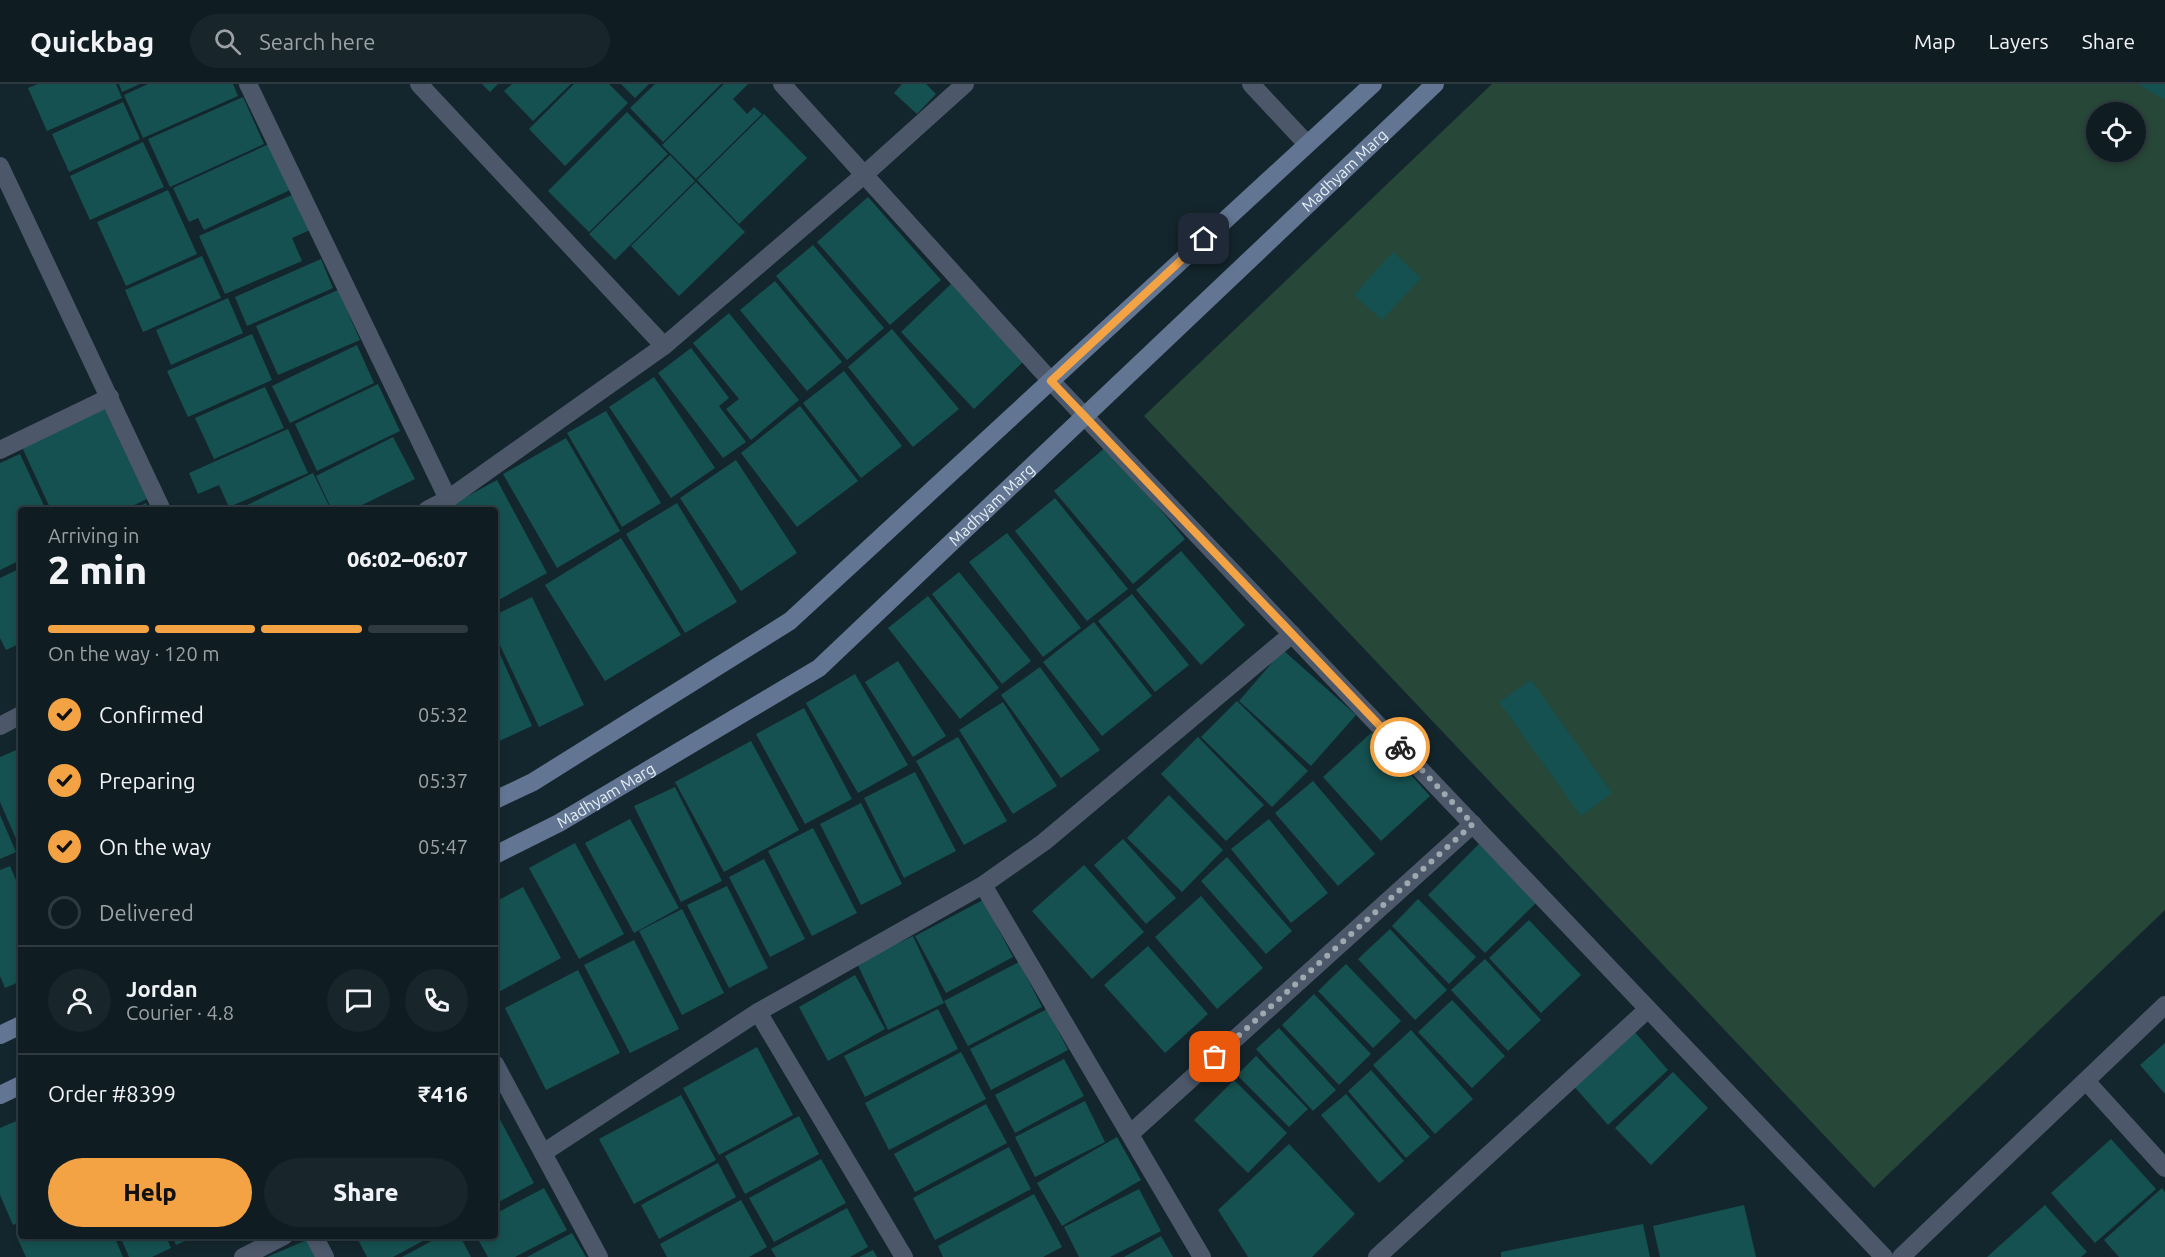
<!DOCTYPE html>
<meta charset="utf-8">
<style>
:root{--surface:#0f1c22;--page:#18252a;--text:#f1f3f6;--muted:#9ba1a5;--line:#2f3a40;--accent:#f4a344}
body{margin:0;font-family:Ubuntu,sans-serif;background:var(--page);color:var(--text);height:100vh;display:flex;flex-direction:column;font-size:22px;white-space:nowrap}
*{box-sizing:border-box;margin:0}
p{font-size:20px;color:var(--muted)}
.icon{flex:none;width:33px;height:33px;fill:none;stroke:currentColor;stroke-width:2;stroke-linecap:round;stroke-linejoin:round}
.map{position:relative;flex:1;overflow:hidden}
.side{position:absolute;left:18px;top:423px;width:480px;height:732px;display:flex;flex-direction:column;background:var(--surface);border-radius:6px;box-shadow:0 3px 9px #0003,0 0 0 2px var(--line)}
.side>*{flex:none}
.fabs{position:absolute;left:2086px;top:18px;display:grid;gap:12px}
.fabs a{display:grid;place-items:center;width:60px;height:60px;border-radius:50%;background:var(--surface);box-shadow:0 3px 9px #0003,0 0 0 2px var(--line);font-size:30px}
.pin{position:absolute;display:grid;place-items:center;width:51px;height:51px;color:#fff;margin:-26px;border-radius:12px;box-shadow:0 3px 9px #0006}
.courier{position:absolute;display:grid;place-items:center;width:60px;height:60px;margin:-30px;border:4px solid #f4a344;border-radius:50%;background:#fff;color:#222;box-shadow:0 2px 8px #0007}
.summary em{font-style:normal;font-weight:800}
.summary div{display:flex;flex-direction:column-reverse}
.summary{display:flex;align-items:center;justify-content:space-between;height:102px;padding:0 30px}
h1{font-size:39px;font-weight:800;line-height:45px}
.bar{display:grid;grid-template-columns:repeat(4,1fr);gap:9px 6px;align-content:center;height:72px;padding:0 30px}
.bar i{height:8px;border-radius:4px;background:var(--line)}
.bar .active{background:var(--accent)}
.bar p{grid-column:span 4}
.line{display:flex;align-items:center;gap:15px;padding:0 30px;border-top:2px solid var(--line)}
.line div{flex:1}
.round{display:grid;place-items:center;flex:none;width:63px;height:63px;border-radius:32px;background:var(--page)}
ol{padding:0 30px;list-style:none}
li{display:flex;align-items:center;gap:18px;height:66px}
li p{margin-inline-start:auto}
li .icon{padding:6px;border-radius:50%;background:var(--accent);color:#111;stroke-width:4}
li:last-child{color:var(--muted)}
li i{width:33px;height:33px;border:3px solid var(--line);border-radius:50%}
.button{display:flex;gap:12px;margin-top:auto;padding:12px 30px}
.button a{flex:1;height:69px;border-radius:36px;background:var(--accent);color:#111;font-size:24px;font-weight:800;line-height:69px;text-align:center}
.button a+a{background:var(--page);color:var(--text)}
header{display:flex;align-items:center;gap:36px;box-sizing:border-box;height:84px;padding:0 30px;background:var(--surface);border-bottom:2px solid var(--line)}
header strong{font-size:28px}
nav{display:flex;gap:33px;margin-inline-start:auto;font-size:21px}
.search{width:420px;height:54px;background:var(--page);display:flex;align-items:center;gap:15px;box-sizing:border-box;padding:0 21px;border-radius:33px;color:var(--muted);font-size:22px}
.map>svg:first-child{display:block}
.green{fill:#274738;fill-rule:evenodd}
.building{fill:#155150}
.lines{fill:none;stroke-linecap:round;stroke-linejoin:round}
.street{stroke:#4c586a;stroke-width:18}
.secondary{stroke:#627693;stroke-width:18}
.done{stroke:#9ca9af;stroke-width:6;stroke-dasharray:0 10.8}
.route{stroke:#f4a344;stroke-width:8}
.labels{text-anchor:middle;stroke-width:5;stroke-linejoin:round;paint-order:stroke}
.street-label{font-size:16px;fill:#e5f0f5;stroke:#070e11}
</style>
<header>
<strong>Quickbag</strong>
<div class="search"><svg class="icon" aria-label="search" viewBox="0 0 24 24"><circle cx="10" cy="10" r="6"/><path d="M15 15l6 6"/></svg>Search here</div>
<nav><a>Map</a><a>Layers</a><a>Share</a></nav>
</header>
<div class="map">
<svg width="2165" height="1173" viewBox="0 0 2165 1173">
<rect width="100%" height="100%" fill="#14262d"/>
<path class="green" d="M1492,0H2165V826L1874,1104L1144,332ZM2097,28H2136V68H2097Z"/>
<g class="building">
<path d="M38,0H116L122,14L47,47L28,4Z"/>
<path d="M119,0H140L122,8Z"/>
<path d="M148,0H233L238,12L143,54L124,11Z"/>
<path d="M482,0H498L490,8Z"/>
<path d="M512,0H571L533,37L504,7Z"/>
<path d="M574,0H609L628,19L565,82L529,45Z"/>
<path d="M621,0H649L635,14Z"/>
<path d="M655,0H721L663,58L630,24Z"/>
<path d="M724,0H748L733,15L747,30L754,23L762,30L696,95L662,61Z"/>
<path d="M902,0H926L936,10L917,30L894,9Z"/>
<path d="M2138,0H2165V16Z"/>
<path d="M243,13L264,60L170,103L148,55Z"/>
<path d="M123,18L140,55L69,88L52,50Z"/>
<path d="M627,28L668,70L589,148L548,107Z"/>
<path d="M764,30L807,74L739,140L697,96Z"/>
<path d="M143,58L164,103L90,136L70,92Z"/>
<path d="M271,59L292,105L204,146L198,134L189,138L173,104Z"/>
<path d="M670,71L695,97L615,176L589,150Z"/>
<path d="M696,98L745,148L679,212L631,162Z"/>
<path d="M168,106L197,170L126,202L97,138Z"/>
<path d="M294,110L310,146L292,154L302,177L225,210L199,152Z"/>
<path d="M868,113L941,196L890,241L817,158Z"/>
<path d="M813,161L884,244L847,276L776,192Z"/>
<path d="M1393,168L1421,194L1382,236L1354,211Z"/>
<path d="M202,172L221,214L143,248L125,206Z"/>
<path d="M321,175L333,204L247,242L235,213Z"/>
<path d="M775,197L842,278L807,307L740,226Z"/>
<path d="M951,200L1024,277L974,325L901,248Z"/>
<path d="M338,206L360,256L278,291L256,242Z"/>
<path d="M228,214L243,249L171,281L156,246Z"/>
<path d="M729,229L799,316L751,356L726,325L739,315L693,259Z"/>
<path d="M892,245L959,325L913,363L848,283Z"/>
<path d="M252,250L272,296L188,333L167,287Z"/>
<path d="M357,261L374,299L290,339L272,302Z"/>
<path d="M691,264L729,314L719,322L746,358L723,374L658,289Z"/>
<path d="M844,287L902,362L861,394L803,319Z"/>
<path d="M654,293L715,384L671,414L609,323Z"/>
<path d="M378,300L400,347L317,387L295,340Z"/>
<path d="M265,303L284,344L214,375L195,334Z"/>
<path d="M800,322L858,397L797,443L741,369Z"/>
<path d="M104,324L147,415L124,426H51L22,363Z"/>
<path d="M606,327L661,419L622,443L567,349Z"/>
<path d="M288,345L308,389L229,423L219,401L198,410L189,389Z"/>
<path d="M393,353L415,395L352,426H332L316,392Z"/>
<path d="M566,354L620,447L557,484L503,390Z"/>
<path d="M1107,362L1185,455L1133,500L1054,407Z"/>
<path d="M20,370L46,426H21V476L0,486V379Z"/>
<path d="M736,376L797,469L741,507L680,414Z"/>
<path d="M313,389L331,426H237Z"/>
<path d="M497,396L547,489L495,518V426H442Z"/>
<path d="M1055,414L1128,505L1087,537L1015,447Z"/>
<path d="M146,419L149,426H132Z"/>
<path d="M677,419L737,518L685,549L626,450Z"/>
<path d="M1007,449L1081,544L1043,573L969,478Z"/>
<path d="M621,454L681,551L605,597L545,501Z"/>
<path d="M1181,467L1245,541L1201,581L1136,506Z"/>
<path d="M21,484V559L6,566L0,554V494Z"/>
<path d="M959,488L1031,577L1002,600L932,510Z"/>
<path d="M1132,510L1189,581L1155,608L1098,537Z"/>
<path d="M928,512L999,604L960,635L888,544Z"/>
<path d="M532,513L584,621L539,643L495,551V531Z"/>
<path d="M1094,538L1152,612L1102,652L1043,578Z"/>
<path d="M495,559L532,642L495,659Z"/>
<path d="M1283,566L1356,631L1311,682L1239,617Z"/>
<path d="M898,577L946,652L913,673L865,598Z"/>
<path d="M1040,583L1100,666L1061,694L1001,611Z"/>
<path d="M855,590L908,681L858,709L806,619Z"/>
<path d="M1531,596L1612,709L1581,732L1499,618Z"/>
<path d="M1237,617L1308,687L1272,723L1201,653Z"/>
<path d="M1003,618L1057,702L1013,730L959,646Z"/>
<path d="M804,624L852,715L805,740L756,650Z"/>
<path d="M1372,648L1430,712L1381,757L1323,693Z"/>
<path d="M958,653L1007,737L964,761L916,677Z"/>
<path d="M1198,653L1264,721L1226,757L1161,690Z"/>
<path d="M751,657L799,746L724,788L675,698Z"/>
<path d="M21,664V766L0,718V673Z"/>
<path d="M915,688L956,767L904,794L864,714Z"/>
<path d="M1313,697L1375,770L1338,802L1275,729Z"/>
<path d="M675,703L722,797L681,818L634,722Z"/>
<path d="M1169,711L1223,766L1182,808L1127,754Z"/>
<path d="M861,719L902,800L861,821L820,740Z"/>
<path d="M0,731L16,768L0,775Z"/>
<path d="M630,735L679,824L634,849L585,759Z"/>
<path d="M1269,735L1328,809L1291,839L1231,765Z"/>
<path d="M813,744L857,829L812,852L768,767Z"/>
<path d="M1123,755L1176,814L1146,840L1094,781Z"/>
<path d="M575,759L624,850L579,875L529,784Z"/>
<path d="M1479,760L1537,818L1485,869L1428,811Z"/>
<path d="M1227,773L1292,847L1266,870L1201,797Z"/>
<path d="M764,775L805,855L770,873L729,793Z"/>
<path d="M1084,781L1144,848L1092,895L1032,827Z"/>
<path d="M10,782L21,808V897L5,904L0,892V786Z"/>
<path d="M727,802L768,884L729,904L687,821Z"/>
<path d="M523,803L561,874L495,910V818Z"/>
<path d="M1201,812L1263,884L1217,925L1155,853Z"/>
<path d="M1418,815L1476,873L1449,900L1392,842Z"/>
<path d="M983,816L1013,873L946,909L915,852Z"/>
<path d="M682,825L724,909L682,931L639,847Z"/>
<path d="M1529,836L1581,891L1541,929L1489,874Z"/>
<path d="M1390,845L1447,906L1415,936L1358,875Z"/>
<path d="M913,852L944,919L888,946L857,879Z"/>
<path d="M634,856L679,945L630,969L584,881Z"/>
<path d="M1148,862L1208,930L1165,969L1104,901Z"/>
<path d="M1485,875L1541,936L1508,967L1451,906Z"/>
<path d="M1019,878L1042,923L968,962L944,917Z"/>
<path d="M1346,880L1401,937L1373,964L1318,907Z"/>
<path d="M578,886L620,969L546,1006L505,924Z"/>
<path d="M855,891L885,945L828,977L799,923Z"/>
<path d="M1314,910L1371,970L1339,1001L1282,941Z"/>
<path d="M1452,916L1505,972L1472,1004L1418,948Z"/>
<path d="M938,925L958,965L865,1013L844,972Z"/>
<path d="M1047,925L1068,966L991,1006L970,965Z"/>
<path d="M1279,944L1336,1006L1313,1027L1256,965Z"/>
<path d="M1411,946L1473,1015L1435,1050L1373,981Z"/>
<path d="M1633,946L1668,986L1608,1041L1572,1000Z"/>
<path d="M2165,959V1010L2140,981Z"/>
<path d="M757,963L793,1031L719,1071L683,1004Z"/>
<path d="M961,968L986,1015L889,1066L865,1019Z"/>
<path d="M1256,972L1308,1025L1289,1043L1237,991Z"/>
<path d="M1064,975L1084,1012L1015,1049L995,1011Z"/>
<path d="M1371,986L1430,1053L1406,1074L1348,1007Z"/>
<path d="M1673,988L1708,1024L1651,1081L1615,1044Z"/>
<path d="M1234,996L1287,1049L1248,1089L1194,1036Z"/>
<path d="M1346,1010L1404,1077L1379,1099L1321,1031Z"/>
<path d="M681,1011L716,1076L634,1120L599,1055Z"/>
<path d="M1085,1017L1105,1058L1035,1093L1015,1053Z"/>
<path d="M986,1020L1007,1059L915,1108L894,1070Z"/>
<path d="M498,1032L534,1099L495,1120V1033Z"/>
<path d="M799,1032L819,1070L745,1110L725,1072Z"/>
<path d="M21,1035V1138L13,1141L0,1111V1044Z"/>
<path d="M1117,1053L1141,1096L1062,1142L1037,1099Z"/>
<path d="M2111,1055L2156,1105L2095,1159L2051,1109Z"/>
<path d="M1289,1060L1355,1130L1312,1173H1248L1218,1126Z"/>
<path d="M1009,1063L1031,1105L935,1156L913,1114Z"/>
<path d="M821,1075L846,1119L774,1158L749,1114Z"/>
<path d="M718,1079L736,1113L659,1155L641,1121Z"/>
<path d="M544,1104L567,1146L515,1173H488L476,1152H495V1130Z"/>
<path d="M2162,1104L2165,1108V1173H2119L2104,1156Z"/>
<path d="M1139,1105L1161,1147L1110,1173H1079L1064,1143Z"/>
<path d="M1034,1110L1062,1163L1043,1173H943L938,1162Z"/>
<path d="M741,1116L767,1163L749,1173H667L660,1160Z"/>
<path d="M1744,1121L1756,1173H1660L1653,1142Z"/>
<path d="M2045,1121L2087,1168L2081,1173H1987Z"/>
<path d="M847,1124L868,1163L850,1173H776L771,1165Z"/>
<path d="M1643,1140L1650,1173H1501V1168Z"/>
<path d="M21,1149V1152H114L123,1173H26L16,1151Z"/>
<path d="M572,1149L586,1173H527Z"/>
<path d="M120,1152H166L171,1164L152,1173H129Z"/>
<path d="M172,1152H196L176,1161Z"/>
<path d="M356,1152H432L393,1173H367Z"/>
<path d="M441,1152H460L471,1173H402Z"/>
<path d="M1161,1152L1173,1173H1124Z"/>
<path d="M309,1155L317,1173H267Z"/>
<path d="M873,1166L877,1173H859Z"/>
</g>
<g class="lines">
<g class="street">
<path d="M248,0L448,415"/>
<path d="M419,0L664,262"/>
<path d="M782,0L1051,297L1884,1173"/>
<path d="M1251,0L1307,60"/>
<path d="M0,82L162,426"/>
<path d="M0,366L110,313"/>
<path d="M427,426L448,415L664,262L865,90L965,0"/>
<path d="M0,642L21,631"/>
<path d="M983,801L1202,1173"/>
<path d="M758,928L904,1173"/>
<path d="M495,980L599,1173"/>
<path d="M2086,997L2165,1084"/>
<path d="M1130,1050L1473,740"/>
<path d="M543,1069L758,928L983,801L1044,758L1292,550"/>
<path d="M314,1152L325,1173"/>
<path d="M243,1173L284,1152"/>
<path d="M1377,1173L1648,925"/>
<path d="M1901,1173L2165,921"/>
</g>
<g class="secondary">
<path d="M495,716L533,698L790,537L1373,0"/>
<path id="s1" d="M495,771L559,739L819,584L1435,0"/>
<path d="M0,951L21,941"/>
<path d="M0,1011L21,1001"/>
</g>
</g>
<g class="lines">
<path class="done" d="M1215,973L1473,740L1400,663"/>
<path class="route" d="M1204,155L1051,297L1400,663"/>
</g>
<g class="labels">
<g class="street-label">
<text dy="6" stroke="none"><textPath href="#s1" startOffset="1098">Madhyam Marg</textPath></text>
<text dy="6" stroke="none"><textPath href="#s1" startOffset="612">Madhyam Marg</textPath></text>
<text dy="6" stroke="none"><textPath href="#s1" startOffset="126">Madhyam Marg</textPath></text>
</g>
</g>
</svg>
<div class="fabs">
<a><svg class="icon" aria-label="locate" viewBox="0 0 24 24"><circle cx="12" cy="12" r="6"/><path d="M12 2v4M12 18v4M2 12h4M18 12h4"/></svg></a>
</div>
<div class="pin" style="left:1215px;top:973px;background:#ea580c"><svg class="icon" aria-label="bag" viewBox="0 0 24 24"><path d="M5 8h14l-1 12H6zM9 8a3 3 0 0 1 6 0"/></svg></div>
<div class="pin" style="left:1204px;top:155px;background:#1f2937"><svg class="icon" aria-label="home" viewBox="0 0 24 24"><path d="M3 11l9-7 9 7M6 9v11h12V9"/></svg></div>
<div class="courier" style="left:1400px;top:663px"><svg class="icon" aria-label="bike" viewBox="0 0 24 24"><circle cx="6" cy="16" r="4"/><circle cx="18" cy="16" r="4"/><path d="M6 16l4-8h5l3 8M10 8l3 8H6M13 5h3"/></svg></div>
<section class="side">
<div class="summary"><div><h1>2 min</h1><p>Arriving in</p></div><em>06:02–06:07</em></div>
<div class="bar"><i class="active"></i><i class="active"></i><i class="active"></i><i></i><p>On the way · 120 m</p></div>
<ol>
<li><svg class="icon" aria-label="check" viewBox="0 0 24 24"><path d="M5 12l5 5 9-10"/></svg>Confirmed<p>05:32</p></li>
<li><svg class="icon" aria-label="check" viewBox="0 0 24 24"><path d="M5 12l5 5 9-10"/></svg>Preparing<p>05:37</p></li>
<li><svg class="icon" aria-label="check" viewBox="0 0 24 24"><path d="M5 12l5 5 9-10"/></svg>On the way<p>05:47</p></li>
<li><i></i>Delivered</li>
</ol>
<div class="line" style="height:108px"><a class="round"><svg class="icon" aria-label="person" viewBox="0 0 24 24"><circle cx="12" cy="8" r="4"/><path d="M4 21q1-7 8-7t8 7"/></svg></a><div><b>Jordan</b><p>Courier · 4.8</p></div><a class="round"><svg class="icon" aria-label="chat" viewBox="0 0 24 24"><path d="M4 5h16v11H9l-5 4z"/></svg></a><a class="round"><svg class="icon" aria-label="phone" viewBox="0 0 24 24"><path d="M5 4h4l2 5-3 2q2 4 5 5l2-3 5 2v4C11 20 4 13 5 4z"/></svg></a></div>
<div class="line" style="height:78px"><div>Order #8399</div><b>₹416</b></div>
<div class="button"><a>Help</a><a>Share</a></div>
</section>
</div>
